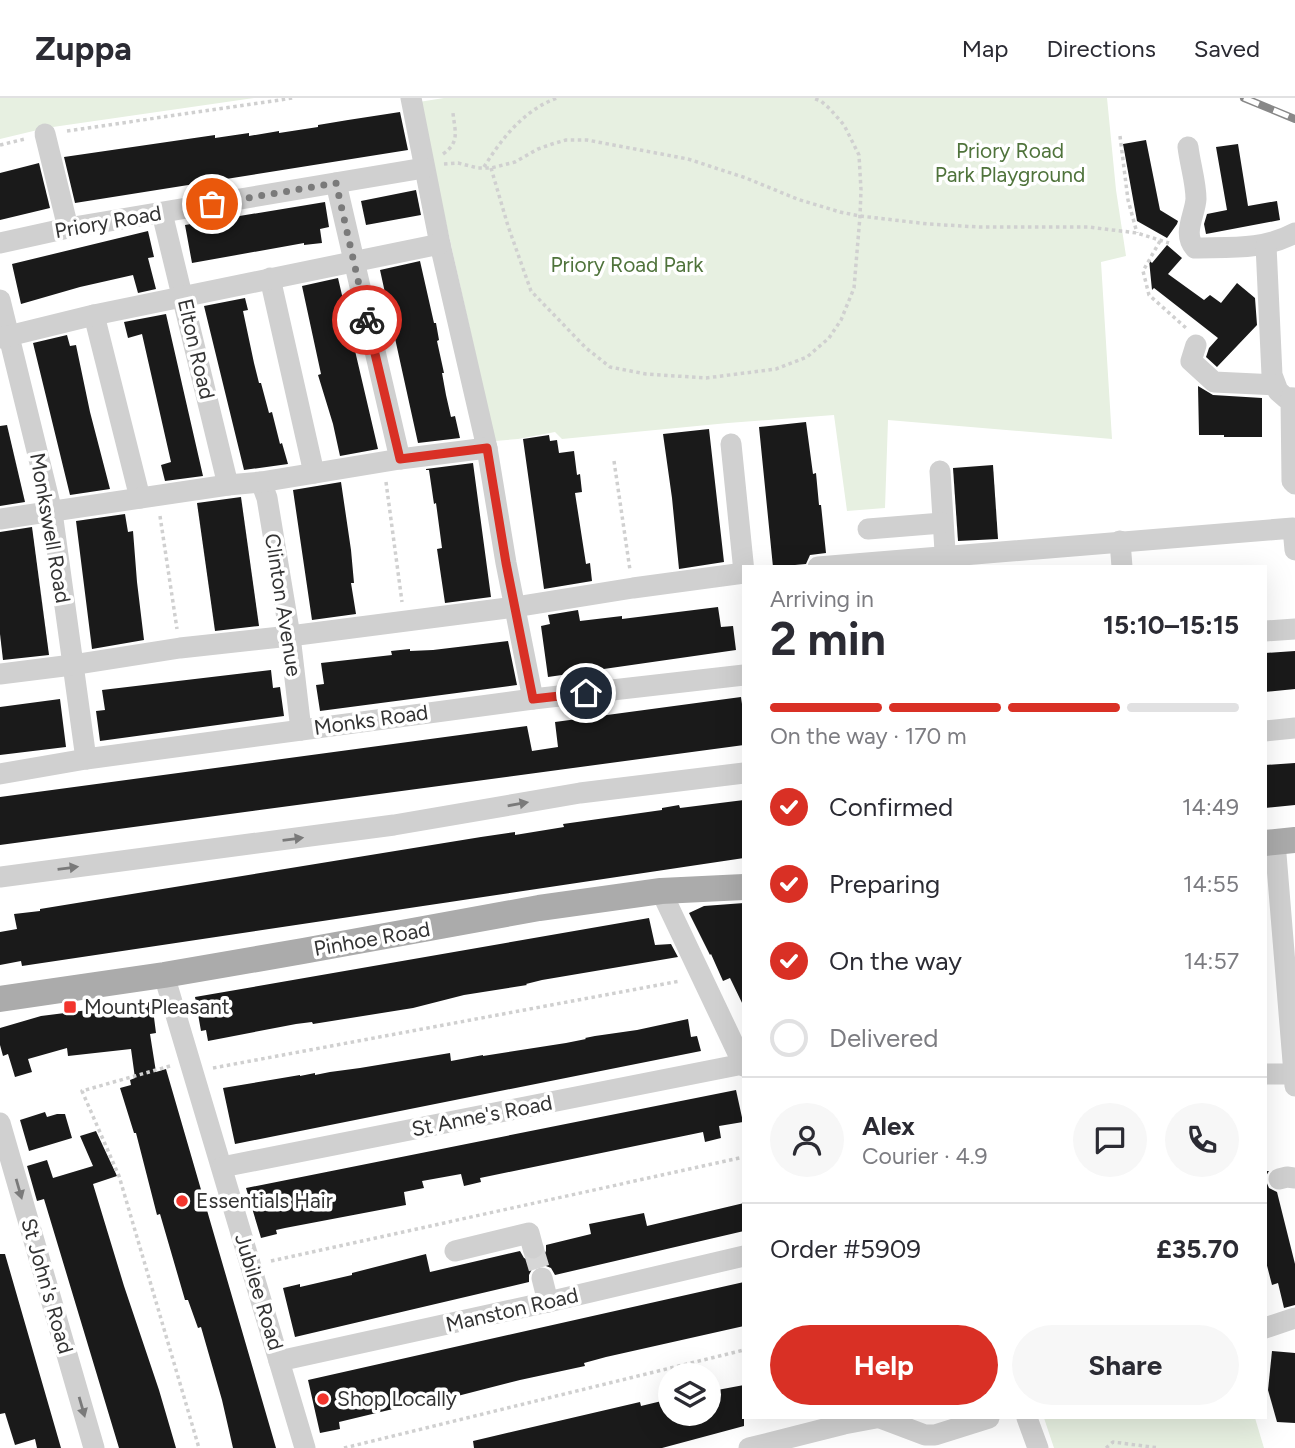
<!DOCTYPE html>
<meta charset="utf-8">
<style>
:root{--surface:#fff;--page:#f7f7f7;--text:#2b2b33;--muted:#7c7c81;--line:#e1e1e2;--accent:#d93025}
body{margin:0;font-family:Figtree,sans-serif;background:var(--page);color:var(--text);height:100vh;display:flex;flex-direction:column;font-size:26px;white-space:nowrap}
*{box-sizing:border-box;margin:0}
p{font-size:23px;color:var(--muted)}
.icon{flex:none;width:38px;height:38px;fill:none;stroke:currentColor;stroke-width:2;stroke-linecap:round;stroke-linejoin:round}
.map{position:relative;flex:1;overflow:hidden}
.side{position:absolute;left:742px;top:467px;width:525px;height:854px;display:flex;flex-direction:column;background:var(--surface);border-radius:0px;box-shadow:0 7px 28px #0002}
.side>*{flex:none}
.tools{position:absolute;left:658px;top:1265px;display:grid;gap:14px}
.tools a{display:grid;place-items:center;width:63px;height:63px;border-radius:50%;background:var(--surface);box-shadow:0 7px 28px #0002;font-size:35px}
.pin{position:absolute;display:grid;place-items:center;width:60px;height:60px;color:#fff;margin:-30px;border:4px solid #fff;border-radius:50%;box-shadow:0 2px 7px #0007}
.courier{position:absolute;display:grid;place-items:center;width:70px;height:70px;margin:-35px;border:5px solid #d93025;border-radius:50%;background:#fff;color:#222;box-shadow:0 2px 9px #0007}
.head em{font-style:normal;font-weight:700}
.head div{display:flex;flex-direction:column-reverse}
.head{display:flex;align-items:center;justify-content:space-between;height:119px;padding:0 28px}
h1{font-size:46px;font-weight:700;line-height:52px}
.bar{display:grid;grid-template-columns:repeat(4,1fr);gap:10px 7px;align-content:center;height:84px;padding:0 28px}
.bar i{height:9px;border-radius:5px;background:var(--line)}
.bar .current{background:var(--accent)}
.bar p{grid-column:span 4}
.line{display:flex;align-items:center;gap:18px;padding:0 28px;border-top:2px solid var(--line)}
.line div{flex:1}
.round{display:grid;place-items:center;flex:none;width:74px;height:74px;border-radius:37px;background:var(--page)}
ol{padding:0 28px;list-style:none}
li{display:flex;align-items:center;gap:21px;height:77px}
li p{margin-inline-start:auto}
li .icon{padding:7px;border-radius:50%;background:var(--accent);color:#fff;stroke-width:4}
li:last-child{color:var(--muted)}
li i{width:38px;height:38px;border:4px solid var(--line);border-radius:50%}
.primary-button{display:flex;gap:14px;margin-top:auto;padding:14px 28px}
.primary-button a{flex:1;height:80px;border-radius:42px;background:var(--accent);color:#fff;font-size:28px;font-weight:700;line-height:80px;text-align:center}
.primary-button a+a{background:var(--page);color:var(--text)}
header{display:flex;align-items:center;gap:42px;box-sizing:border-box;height:98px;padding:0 35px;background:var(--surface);border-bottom:2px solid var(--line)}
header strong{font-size:33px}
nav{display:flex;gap:38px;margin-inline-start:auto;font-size:24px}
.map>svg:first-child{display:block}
.green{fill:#e7f0e1}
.building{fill:#1a1a1a}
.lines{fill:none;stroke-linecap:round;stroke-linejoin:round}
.minor-tunnel{stroke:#d6d6d6;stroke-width:21;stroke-dasharray:21 10;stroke-linecap:butt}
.path{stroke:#d0d0d0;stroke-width:3.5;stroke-dasharray:3.5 3.5;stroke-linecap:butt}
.minor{stroke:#d0d0d0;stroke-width:21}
.major{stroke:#ababab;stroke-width:26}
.rail-casing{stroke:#888;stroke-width:8}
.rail{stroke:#fff;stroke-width:5;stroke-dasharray:16;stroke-linecap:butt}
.oneway{fill:#7a7a7a}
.done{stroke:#7a7a7a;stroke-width:7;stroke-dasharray:0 12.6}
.route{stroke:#d93025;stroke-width:9}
.poi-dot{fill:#f2352d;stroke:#fff;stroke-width:2.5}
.labels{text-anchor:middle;stroke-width:7;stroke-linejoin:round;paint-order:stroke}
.park-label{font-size:21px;fill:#4f733b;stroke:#fff}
.street-label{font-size:21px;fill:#333;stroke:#fff}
.poi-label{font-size:21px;fill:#333;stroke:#fff;text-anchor:start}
</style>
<header>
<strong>Zuppa</strong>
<nav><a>Map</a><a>Directions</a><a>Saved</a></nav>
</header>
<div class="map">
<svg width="1295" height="1350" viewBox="0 0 1295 1350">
<rect width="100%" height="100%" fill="#fff"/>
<g class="green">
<path d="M0,0H254L46,30L0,41Z"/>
<path d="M444,0H1107L1116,92L1126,158L1101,164L1112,341L888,322L885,410L847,413L834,317L728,325L562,341L555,334L518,341L495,343L419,4Z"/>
<path d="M1044,1320H1255L1264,1350H1054Z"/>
</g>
<g class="building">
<path d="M400,14L408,52L75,105L64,59L215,37V40L249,35V38L279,33V35L318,29V27L348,22Z"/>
<path d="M1146,42L1160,112L1178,123L1177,126L1167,140L1137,123L1123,46Z"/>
<path d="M1238,46L1248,108L1277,103L1280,122L1206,136L1204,126L1207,116L1227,112L1216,49Z"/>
<path d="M39,65L50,110L0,122V75Z"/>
<path d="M416,92L421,117L366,127L361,103Z"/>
<path d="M325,104L329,129L320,131L322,145L304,147V145L192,165L185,127Z"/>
<path d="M148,133L154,159L148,160L156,191L138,195L133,177L80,189L21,206L12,166Z"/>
<path d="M1167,147L1182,160L1168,176L1204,202L1210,197L1221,205L1237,185L1255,200L1257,227L1217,269L1206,259L1209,250L1218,240L1154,190L1152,192L1149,162L1152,165Z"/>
<path d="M420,163L434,225H436L439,242L437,243L444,275H442L446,297L451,319L455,318L460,340L418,345L380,172Z"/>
<path d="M338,180L378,351L340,358L333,326L318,277L321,276L302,188Z"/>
<path d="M245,200L248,212L243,213L254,265L259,285H261L269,315L272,314L280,346L282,345L288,366L244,372L204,208Z"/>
<path d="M166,216L203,378L165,383L161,367L171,364L142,236L128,240L124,224Z"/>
<path d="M67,237L70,248L76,247L90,314L110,391L70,397L33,245Z"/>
<path d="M1198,288L1213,297L1262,300V339H1224V337H1199Z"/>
<path d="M806,324L813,376L816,375L819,407H821L826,455L810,457L806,466L773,469L759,329Z"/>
<path d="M7,327L25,404L0,408V328Z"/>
<path d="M709,331L724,464L679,471L672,400L663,336Z"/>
<path d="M549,337L550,343L557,342L559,355L574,353L577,377L580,376L582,394L575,395L586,466L590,465L592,483L544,491L523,341Z"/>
<path d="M473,365L491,499L445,505L437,451L442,450L436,405L434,406L429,372H426V371Z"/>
<path d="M993,367L998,441L958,443L953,370Z"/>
<path d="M341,384L351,452L354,485H351L356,516L312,522L293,392Z"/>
<path d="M241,399L259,528L215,533L197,405Z"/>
<path d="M125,416L128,434L133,433L137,484L144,542L92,551L76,423Z"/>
<path d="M32,429L49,557L3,562L0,536V434Z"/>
<path d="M718,509L721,529L733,528L736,552L548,579L541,528L550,526L548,517L578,512L580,523L622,518V521Z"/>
<path d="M508,543L517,587L320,613L316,587L324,586L321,565L392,557L391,553L410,551V553L433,552Z"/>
<path d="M1295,553V591L1265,594V555Z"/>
<path d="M271,572L273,590L280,589L284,618L100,643L96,613L105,612L102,592Z"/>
<path d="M741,599L744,620V647L0,747V699L527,628L532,653L558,649L555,624Z"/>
<path d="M60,601L66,649L0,657V609Z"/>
<path d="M1295,665V707L1265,710V667Z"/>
<path d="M744,702V760L22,868L21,863L0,867V834L17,831L14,816L40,813V811L481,739L515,734V737L564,729L563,726L662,712V710L679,707L680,710Z"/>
<path d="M744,805V909L730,880L723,883L711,856L710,857L689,815L704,808Z"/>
<path d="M649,820L655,847L671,846L678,859L542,882L526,886L527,887L464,897L413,910L313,926L312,924L296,926L208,943L206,932L201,933L195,899Z"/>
<path d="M152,904L156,935L150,936L156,974L166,971L276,1350H233L222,1302L201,1229L198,1230L188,1202H185L160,1116L157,1117L136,1035H134L120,990L131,987L130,982L135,980L131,951L68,958L67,950L28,961L32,974L15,979L8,956L3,958L0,947V930L41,918Z"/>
<path d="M688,921L691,939L697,938L701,953L235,1046L223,990L300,977V978L315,975V977L330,974L360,970L450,955L451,963L483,957V958L566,945L586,941L585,940L595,938L637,932Z"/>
<path d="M736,992L743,1024L719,1028L721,1040L705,1044L703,1034L480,1080L481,1084L464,1088L461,1076L422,1083L424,1090L404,1094L406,1107L285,1130L276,1132L277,1136L261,1140L246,1090Z"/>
<path d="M45,1014L47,1019L57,1016H65L72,1040L29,1053L20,1022Z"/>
<path d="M96,1033L117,1078L93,1086L124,1188L159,1292L176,1350H119L44,1101L37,1103L27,1068L47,1062L53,1080L93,1068L80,1038Z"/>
<path d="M1265,1073H1269L1266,1078V1083L1269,1090L1277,1094L1295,1166V1207L1284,1210L1278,1185L1272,1187L1265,1160Z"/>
<path d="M744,1105V1133L555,1177L551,1170L546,1168L539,1167L532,1171L529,1177V1184L295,1239L283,1190L300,1186V1189L352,1177V1175L426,1156L430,1174L520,1153L524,1160L530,1163H536L543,1159L546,1153V1147L591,1136L589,1126L644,1115L647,1128Z"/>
<path d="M0,1156H5L61,1350H37L35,1341L15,1347L5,1315L0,1316Z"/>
<path d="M744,1184V1228L606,1259L584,1265L585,1268L520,1282L438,1303L393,1311L339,1324L340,1331L320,1335L308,1282Z"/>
<path d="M1272,1253L1295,1255V1325L1277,1324L1268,1292Z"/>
<path d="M744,1287V1328L662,1350H474L473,1343L640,1304L641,1308L670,1301V1316H674L675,1319L692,1316H709V1312L716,1310L712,1293Z"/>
</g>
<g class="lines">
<path class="minor-tunnel" d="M533,1150L542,1180"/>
<g class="path">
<path d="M67,33L293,0"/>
<path d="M1120,38L1128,102L1137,135"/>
<path d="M0,47L25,41"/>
<path d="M443,56C460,44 455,34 453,15"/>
<path d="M444,66L458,65L478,70H491L515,64L538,51L552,46L566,42H587L688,61L746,80L797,101L840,114L860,118L928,126L979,129H1088L1137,135L1169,145"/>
<path d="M484,69C502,40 524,12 557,0"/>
<path d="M491,70L508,128L531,193L586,250L610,269L646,276L706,280L776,271L807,259L829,240L841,222L854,190L860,118L861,92L859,57L844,27L830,11L821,3L813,0"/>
<path d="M1160,143L1143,173L1149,197L1186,230"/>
<path d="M614,363L630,472"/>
<path d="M386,384L402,504"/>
<path d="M160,418L177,531"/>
<path d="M170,968L82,993L119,1078L199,1350"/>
<path d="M213,970L680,883"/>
<path d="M271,1163L744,1059"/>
<path d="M344,1350L744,1252"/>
<path d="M1106,1350L1113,1344L1159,1350"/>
</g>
<g class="minor">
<path d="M411,0L440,146L487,350L506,465L533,601"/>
<path d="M45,36L68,130"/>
<path d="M1188,49C1190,66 1196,84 1196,101C1195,117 1182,136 1195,150C1229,149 1264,152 1295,135"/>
<path d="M336,85L400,361"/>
<path d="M162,115L228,387"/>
<path d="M0,145L68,130L424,70"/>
<path d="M1266,147L1272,277L1278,293L1286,300H1295"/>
<path d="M270,180L314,375"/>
<path d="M0,202L52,414L86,661"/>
<path d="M94,217L140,400"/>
<path d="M0,240L94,217L440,146"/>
<path d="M1196,247L1191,263L1214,284L1275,287"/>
<path d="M1291,300L1292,383L1295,386"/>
<path d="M731,346L744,474"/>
<path d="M940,373L946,469"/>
<path d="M261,384L267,400L290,538L301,632"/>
<path d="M0,421L228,387L261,384L400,361L487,350"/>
<path d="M868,431L942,425"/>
<path d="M1120,443L1122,469"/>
<path d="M818,469L1293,430L1295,452"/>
<path d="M1265,533L1295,531"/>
<path d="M0,576L72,567L180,550L290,538L515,509L633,490L744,475"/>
<path d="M1265,633L1295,630"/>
<path d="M0,676L86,661L533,601L744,577"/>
<path d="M1275,744L1295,988"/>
<path d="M0,779L394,727L580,695L744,675"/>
<path d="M661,793L744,968"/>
<path d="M164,877L305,1350"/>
<path d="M1265,976H1295"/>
<path d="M0,1025L94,1350"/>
<path d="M222,1069L743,966"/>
<path d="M1279,1081L1287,1079L1295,1080"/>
<path d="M455,1153L529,1135L533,1150"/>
<path d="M542,1180L548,1204"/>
<path d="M1265,1230L1295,1220"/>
<path d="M279,1263L548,1204L744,1158"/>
<path d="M880,1320L925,1337H935L989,1320"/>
<path d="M1027,1320L1038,1350"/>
<path d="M749,1350L844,1326L876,1320"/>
</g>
<g class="major">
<path d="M1265,745L1295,742"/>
<path d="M0,901L164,877L303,853L539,810L661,793L744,789"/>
</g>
<g class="rail-casing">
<path id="rail" d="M1244,0L1295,21"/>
</g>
<use href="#rail" class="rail"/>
</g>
<defs><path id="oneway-solid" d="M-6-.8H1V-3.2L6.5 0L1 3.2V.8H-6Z" transform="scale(1.75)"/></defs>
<g class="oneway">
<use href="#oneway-solid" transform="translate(518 706) rotate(-10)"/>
<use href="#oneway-solid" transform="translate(293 741) rotate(-7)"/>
<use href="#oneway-solid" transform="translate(68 770) rotate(-7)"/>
<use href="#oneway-solid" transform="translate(19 1091) rotate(74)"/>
<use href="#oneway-solid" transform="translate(82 1309) rotate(74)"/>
</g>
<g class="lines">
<path class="done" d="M212,106L336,85L367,222"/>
<path class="route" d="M367,222L400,361L487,350L506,465L533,601L586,595"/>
</g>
<g class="poi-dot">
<rect x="63" y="902" width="14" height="14" rx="3.5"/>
<circle cx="182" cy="1103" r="7"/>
<circle cx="323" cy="1301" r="7"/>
</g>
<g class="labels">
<g class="park-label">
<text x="1010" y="60">Priory Road<tspan x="1010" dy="24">Park Playground</tspan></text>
<text x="627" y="174">Priory Road Park</text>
</g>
<g class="street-label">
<text transform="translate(108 124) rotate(-10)" y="7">Priory Road</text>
<text transform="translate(196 251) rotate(77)" y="7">Elton Road</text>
<text transform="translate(50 430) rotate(80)" y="7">Monkswell Road</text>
<text transform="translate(283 507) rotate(81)" y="7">Clinton Avenue</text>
<text transform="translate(371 622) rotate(-8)" y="7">Monks Road</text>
<text transform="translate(372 841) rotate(-10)" y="7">Pinhoe Road</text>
<text transform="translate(482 1018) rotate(-11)" y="7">St Anne's Road</text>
<text transform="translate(47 1188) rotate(74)" y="7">St John's Road</text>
<text transform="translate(259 1194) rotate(73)" y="7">Jubilee Road</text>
<text transform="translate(512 1212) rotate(-13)" y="7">Manston Road</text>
</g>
<g class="poi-label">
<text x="84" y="916">Mount Pleasant</text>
<text x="196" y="1110">Essentials Hair</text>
<text x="337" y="1308">Shop Locally</text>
</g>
</g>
</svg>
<div class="tools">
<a><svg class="icon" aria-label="layers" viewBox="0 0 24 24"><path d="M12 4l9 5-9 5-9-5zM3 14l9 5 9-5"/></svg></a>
</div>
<div class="pin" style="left:212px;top:106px;background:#ea580c"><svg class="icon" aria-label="bag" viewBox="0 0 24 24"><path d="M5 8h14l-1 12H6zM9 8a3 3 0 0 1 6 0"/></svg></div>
<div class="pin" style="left:586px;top:595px;background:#1f2937"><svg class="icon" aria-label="home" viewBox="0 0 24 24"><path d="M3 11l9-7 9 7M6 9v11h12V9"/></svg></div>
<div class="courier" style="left:367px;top:222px"><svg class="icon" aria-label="bike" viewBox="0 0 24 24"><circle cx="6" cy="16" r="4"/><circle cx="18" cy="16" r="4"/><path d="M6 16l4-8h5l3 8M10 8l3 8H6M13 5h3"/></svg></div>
<section class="side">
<div class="head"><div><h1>2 min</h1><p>Arriving in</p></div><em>15:10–15:15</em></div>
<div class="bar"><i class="current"></i><i class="current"></i><i class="current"></i><i></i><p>On the way · 170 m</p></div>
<ol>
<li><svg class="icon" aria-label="check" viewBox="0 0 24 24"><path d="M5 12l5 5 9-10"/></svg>Confirmed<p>14:49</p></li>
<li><svg class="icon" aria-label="check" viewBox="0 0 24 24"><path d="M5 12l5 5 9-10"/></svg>Preparing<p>14:55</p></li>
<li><svg class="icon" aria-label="check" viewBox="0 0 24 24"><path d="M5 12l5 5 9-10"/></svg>On the way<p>14:57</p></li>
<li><i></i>Delivered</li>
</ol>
<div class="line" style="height:126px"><a class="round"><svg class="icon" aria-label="person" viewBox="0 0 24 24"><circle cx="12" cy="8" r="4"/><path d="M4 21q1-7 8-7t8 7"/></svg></a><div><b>Alex</b><p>Courier · 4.9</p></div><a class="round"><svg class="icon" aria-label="chat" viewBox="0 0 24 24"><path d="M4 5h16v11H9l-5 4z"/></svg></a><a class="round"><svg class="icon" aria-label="phone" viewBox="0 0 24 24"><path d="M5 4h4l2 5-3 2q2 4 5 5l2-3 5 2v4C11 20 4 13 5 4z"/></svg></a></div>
<div class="line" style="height:91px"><div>Order #5909</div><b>£35.70</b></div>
<div class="primary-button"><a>Help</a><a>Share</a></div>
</section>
</div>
